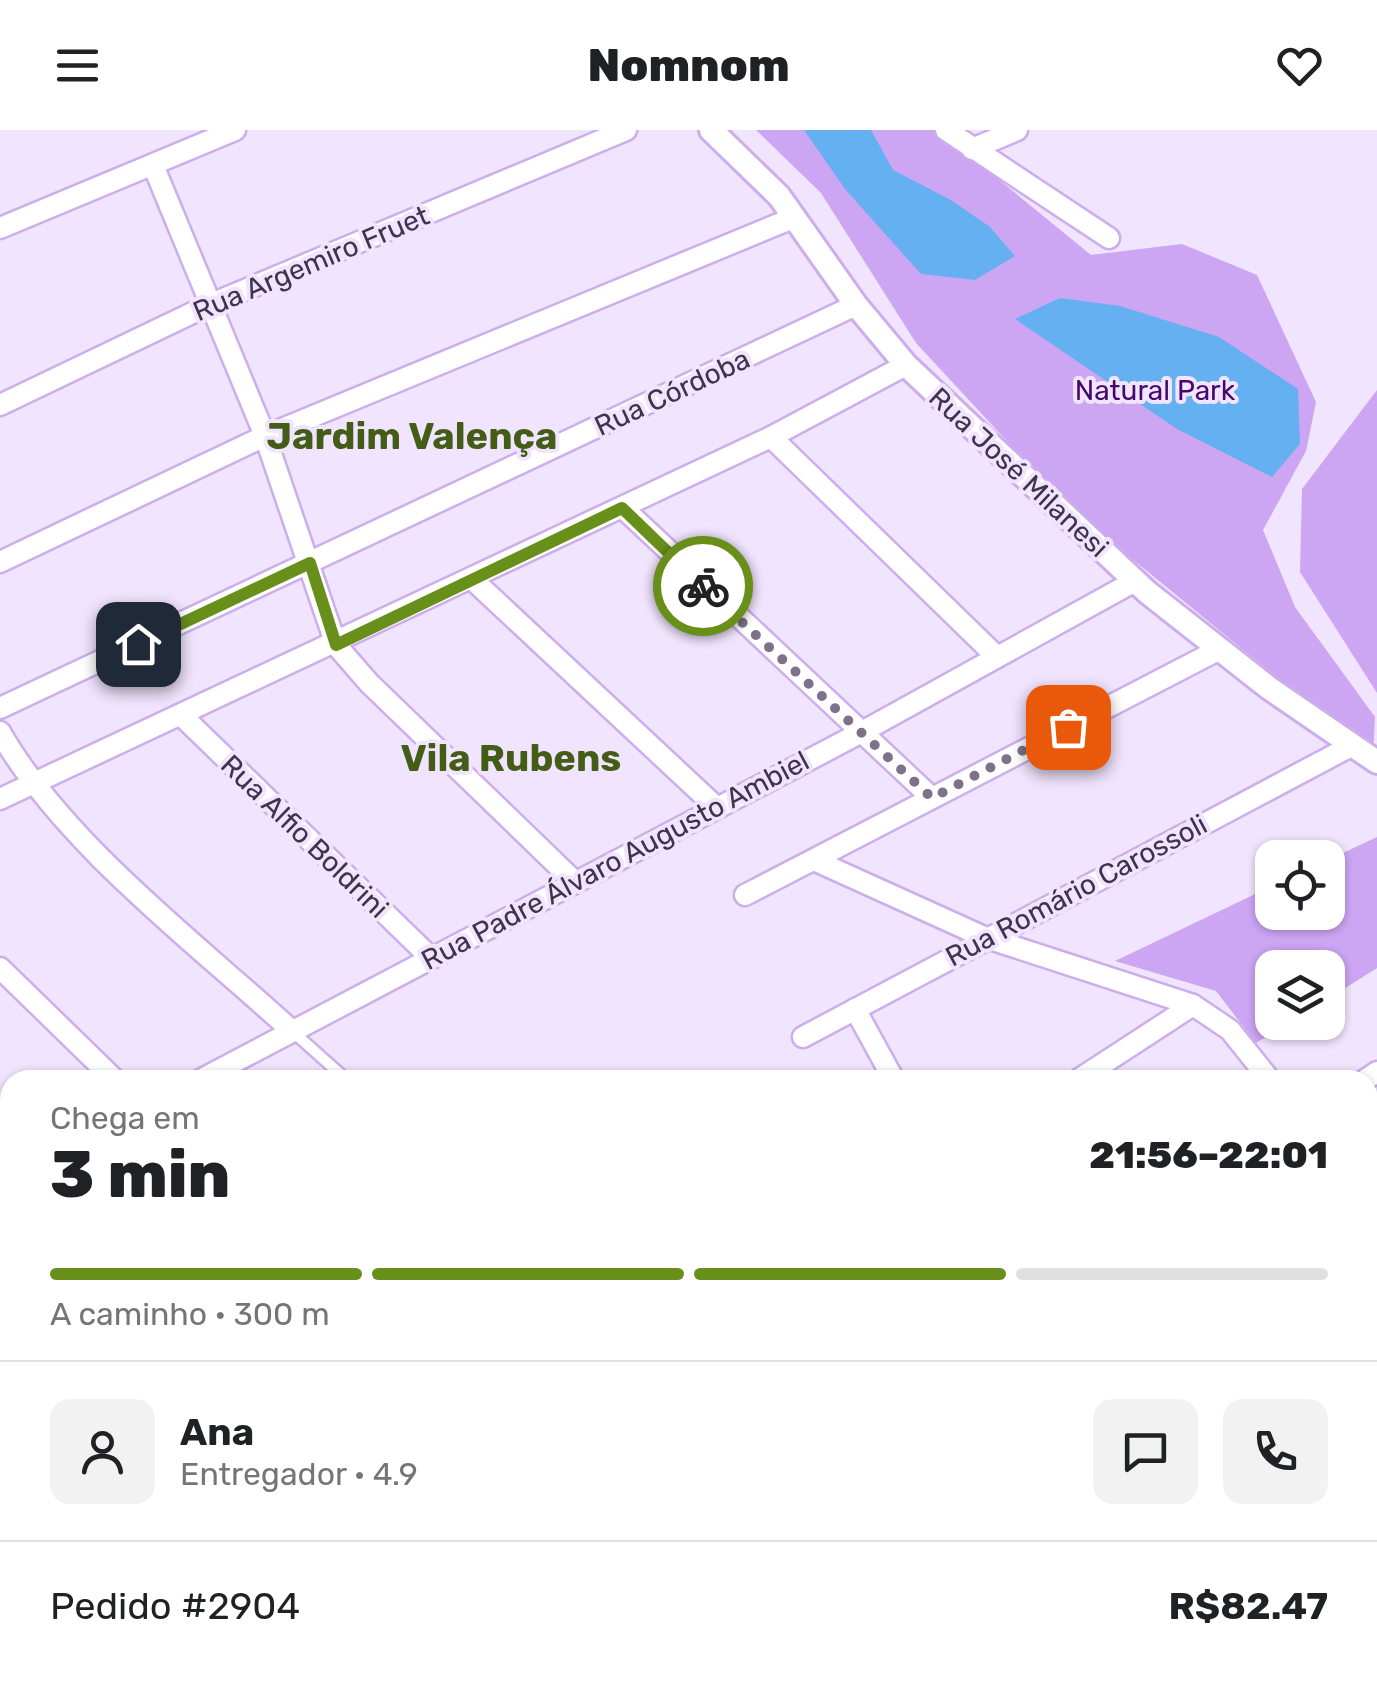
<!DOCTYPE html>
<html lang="pt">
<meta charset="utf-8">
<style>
:root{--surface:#fff;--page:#f2f2f2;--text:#202124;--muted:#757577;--line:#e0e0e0;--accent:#698f1b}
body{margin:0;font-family:Rubik,sans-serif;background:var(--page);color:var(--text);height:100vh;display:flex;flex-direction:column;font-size:38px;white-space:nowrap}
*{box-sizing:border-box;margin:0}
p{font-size:32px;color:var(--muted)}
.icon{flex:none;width:55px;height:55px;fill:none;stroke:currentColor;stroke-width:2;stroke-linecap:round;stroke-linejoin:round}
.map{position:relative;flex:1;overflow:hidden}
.sheet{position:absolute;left:0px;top:940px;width:1378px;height:622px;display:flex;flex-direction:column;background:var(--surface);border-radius:30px 30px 0 0;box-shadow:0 2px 8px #0004}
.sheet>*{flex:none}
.fabs{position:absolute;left:1255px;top:710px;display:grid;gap:20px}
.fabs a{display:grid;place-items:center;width:90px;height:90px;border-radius:20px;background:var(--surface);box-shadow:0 2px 8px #0004;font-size:50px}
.pin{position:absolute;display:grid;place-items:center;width:85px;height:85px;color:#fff;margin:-42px;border-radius:20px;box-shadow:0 5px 15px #0006}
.courier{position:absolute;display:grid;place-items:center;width:100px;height:100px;margin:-50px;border:8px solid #698f1b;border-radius:50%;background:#fff;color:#222;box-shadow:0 2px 12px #0007}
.head em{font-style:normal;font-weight:800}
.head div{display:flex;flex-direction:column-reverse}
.head{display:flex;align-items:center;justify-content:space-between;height:170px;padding:0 50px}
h1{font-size:65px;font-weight:800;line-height:75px}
.bar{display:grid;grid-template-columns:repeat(4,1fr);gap:15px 10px;align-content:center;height:120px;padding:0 50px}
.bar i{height:12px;border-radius:8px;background:var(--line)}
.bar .current{background:var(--accent)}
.bar p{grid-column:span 4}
.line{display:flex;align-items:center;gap:25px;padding:0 50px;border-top:2px solid var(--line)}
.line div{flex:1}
.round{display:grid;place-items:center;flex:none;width:105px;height:105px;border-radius:20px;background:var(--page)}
header{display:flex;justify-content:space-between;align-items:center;height:130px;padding:0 50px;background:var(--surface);font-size:45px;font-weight:800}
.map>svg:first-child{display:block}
.green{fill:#cca5f3}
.water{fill:#65b0f1}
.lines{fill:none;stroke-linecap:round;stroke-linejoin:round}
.service-casing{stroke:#cdaeec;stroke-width:15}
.minor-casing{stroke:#cdaeec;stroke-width:25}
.tertiary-casing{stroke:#cdaeec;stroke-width:28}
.service{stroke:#fff;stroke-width:10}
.minor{stroke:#fff;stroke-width:20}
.tertiary{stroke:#fff;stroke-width:22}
.done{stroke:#7e728b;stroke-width:10;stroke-dasharray:0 18}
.route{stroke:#698f1b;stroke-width:12}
.labels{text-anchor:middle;stroke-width:8;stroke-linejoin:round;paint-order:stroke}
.street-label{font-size:28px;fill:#40344d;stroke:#f1e4fe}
.park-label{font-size:28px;fill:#46096b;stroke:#f1e4fe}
.district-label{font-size:38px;font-weight:bold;fill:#445d16;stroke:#f1e4fe}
</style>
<header><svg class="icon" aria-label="menu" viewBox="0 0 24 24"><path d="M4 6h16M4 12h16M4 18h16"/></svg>Nomnom<svg class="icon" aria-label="heart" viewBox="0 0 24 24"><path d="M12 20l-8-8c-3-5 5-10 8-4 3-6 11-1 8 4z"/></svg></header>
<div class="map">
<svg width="1377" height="1562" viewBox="0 0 1377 1562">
<rect width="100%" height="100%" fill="#f1e4fe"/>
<g class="green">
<path d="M756,0H938L1091,125L1182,114L1257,145L1316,272L1306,321L1263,400L1295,477L1375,587L1373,626L1131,428L1042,349L916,213L821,63Z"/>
<path d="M1377,260V563L1300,442L1302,359Z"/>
<path d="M1377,707V838L1328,869V838H1272V892L1289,893L1256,913L1216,861L1115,831L1272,756V782H1328V730Z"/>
<path d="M10,1535V1552L118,1553L122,1562H0V1538Z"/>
<path d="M593,1552L599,1562H408L403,1553Z"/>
</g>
<g class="water">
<path d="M804,0H871L893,40L951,70L990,97L1015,126L975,150L921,144L845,59Z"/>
<path d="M1060,168L1120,176L1219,207L1298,259L1300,314L1272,347L1177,299L1015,189Z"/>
</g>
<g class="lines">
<g class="service-casing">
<path id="service" d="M292,901L347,950"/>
</g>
<g class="minor-casing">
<g id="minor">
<path d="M946,0L1109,108"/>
<path d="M972,19L1017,0"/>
<path d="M153,35L265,306L336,515L369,553L575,752"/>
<path d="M0,98L235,0"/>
<path d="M0,275L209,175L626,0"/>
<path d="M771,307L996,526"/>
<path d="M623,378L932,668"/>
<path d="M0,432L265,306L793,88"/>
<path d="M472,449L716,677"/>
<path d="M0,578L856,175"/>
<path d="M181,585L430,827"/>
<path d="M0,602C64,714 197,814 292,901"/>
<path d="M0,669L771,307L906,235"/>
<path d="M816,731L984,807L1193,875L1230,900L1270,950"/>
<path d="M745,765L1220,519"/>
<path d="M0,838L115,950"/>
<path d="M855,879L894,950"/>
<path d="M803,907L1351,616"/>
<path d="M200,950L860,603L1135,451"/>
<path d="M1078,950L1193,875"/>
<path d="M1365,950L1377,942"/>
<path d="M0,1008L10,1021"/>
<path d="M1368,1100L1377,1115"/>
<path d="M0,1192L10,1186"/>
<path d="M1368,1308L1377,1301"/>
<path d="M0,1356L10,1372"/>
<path d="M0,1389L10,1383"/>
<path d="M1368,1483L1377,1477"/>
<path d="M1368,1551L1377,1562"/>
<path d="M128,1552L134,1562"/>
<path d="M390,1552L396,1562"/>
<path d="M1196,1552L1200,1562"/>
<path d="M323,1562L339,1552"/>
<path d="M980,1562L994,1552"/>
<path d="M1248,1562L1262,1552"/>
</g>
</g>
<g class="tertiary-casing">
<path id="tertiary" d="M711,0L779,66L856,175L906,235L1147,462L1269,558L1377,632"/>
</g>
<use href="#service" class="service"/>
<use href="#minor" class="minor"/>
<use href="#tertiary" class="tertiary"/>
</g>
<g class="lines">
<path class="done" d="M703,456L932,668L1068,597"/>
<path class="route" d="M138,514L310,433L336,515L622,378L703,456"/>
</g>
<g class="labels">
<g class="street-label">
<text transform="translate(311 133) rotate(-23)" y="10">Rua Argemiro Fruet</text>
<text transform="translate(672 262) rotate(-25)" y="10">Rua Córdoba</text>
<text transform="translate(1019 342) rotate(43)" y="10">Rua José Milanesi</text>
<text transform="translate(305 706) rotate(44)" y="10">Rua Alfio Boldrini</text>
<text transform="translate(615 730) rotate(-28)" y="10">Rua Padre Álvaro Augusto Ambiel</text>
<text transform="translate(1076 760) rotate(-28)" y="10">Rua Romário Carossoli</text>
</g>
<g class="park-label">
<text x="1155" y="270">Natural Park</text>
</g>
<g class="district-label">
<text x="412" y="319">Jardim Valença</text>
<text x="511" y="641">Vila Rubens</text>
</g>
</g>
</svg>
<div class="fabs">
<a><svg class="icon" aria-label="locate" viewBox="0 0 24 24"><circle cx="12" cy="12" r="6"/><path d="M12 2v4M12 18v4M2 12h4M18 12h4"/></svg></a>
<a><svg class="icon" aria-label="layers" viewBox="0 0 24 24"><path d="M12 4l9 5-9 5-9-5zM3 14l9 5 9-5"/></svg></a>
</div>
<div class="pin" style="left:1068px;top:597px;background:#ea580c"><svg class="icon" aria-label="bag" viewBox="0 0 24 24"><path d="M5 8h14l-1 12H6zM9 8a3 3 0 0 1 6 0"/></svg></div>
<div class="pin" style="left:138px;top:514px;background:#1f2937"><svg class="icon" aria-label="home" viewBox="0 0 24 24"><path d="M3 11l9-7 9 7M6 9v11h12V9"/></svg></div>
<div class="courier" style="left:703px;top:456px"><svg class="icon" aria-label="bike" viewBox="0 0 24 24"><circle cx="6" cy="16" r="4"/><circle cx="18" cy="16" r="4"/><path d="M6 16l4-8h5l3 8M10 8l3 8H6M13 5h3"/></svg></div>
<section class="sheet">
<div class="head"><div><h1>3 min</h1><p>Chega em</p></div><em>21:56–22:01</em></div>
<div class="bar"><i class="current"></i><i class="current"></i><i class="current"></i><i></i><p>A caminho · 300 m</p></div>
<div class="line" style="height:180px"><a class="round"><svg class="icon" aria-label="person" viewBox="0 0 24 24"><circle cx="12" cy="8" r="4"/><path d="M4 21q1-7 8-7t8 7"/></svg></a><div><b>Ana</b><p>Entregador · 4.9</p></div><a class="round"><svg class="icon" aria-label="chat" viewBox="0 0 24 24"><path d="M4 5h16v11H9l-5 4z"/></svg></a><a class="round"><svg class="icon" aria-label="phone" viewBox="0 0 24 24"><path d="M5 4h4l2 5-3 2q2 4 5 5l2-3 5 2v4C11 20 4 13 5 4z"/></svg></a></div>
<div class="line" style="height:130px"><div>Pedido #2904</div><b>R$82.47</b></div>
</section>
</div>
